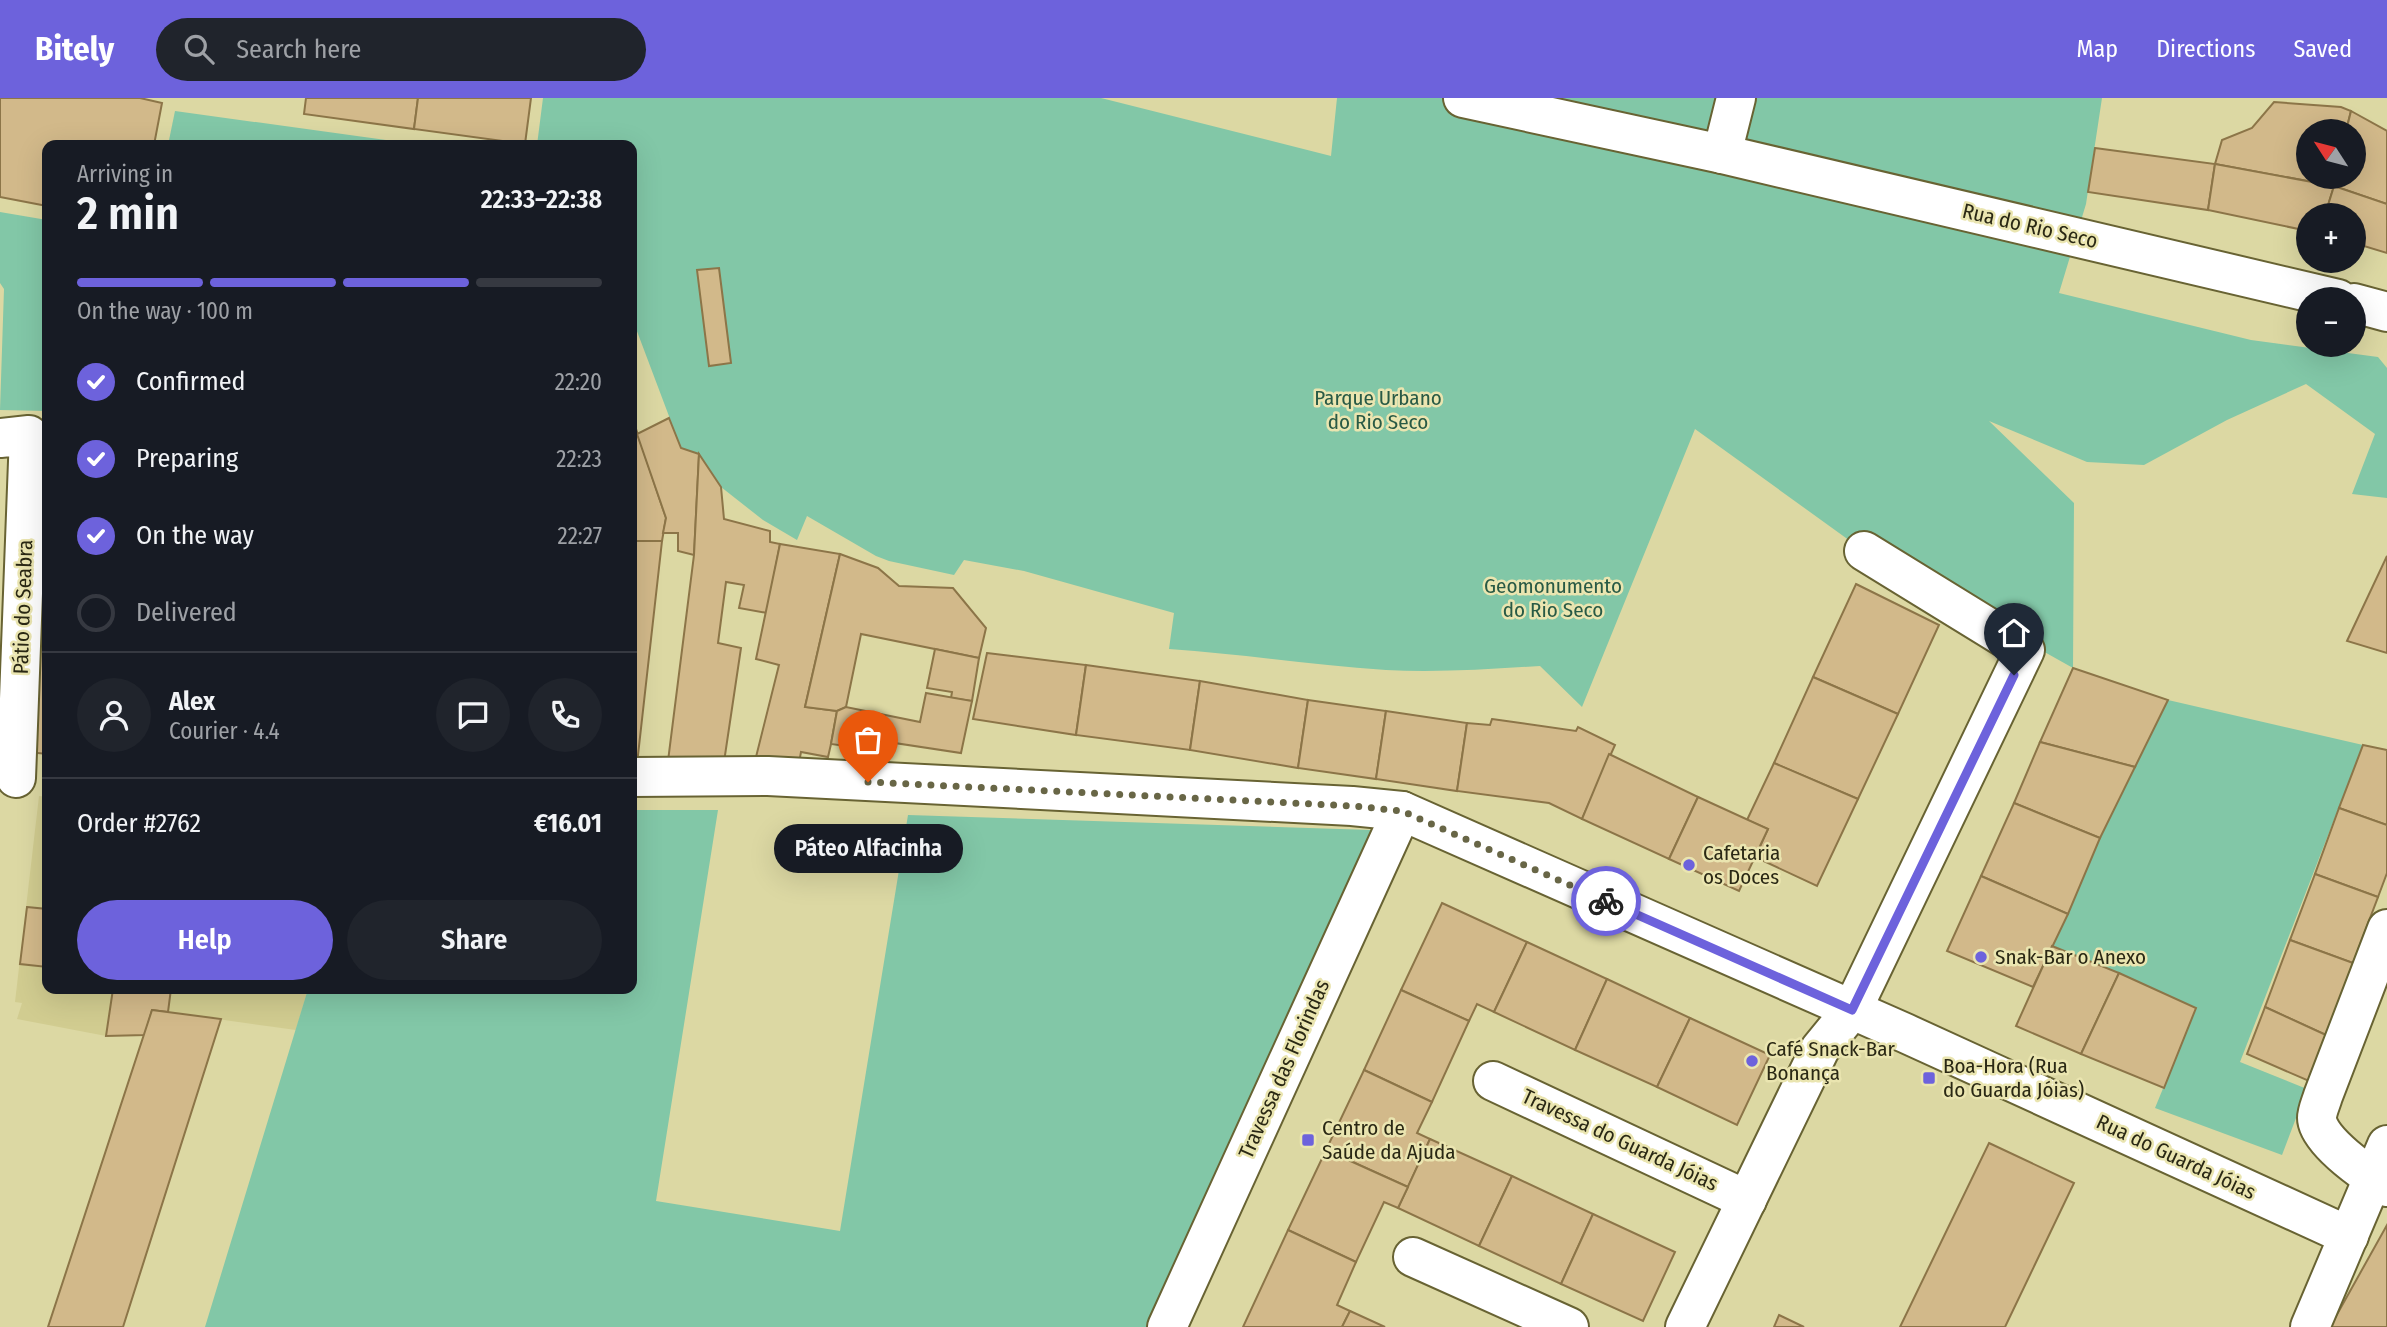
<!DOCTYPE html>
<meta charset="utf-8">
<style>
:root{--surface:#171b24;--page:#20242c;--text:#f1f3f6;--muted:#9ea1a6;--line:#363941;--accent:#6d62dc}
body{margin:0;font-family:"Fira Sans Condensed",sans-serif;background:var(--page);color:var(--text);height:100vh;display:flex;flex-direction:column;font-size:26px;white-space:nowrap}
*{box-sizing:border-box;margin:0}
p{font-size:23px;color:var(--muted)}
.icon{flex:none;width:38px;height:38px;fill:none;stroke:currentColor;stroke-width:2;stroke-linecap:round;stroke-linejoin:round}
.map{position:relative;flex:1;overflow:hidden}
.side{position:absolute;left:42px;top:42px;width:595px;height:854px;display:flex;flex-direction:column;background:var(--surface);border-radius:14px;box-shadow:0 7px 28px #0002}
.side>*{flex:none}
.needle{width:46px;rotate:306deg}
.tools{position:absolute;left:2296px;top:21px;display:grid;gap:14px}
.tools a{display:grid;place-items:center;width:70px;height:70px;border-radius:50%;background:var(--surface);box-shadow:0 7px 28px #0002;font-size:35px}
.pin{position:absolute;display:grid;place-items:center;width:60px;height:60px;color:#fff;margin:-72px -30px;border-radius:50% 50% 50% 0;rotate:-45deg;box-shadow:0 0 7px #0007}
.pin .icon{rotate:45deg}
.courier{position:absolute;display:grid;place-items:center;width:70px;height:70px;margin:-35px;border:5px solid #6d62dc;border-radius:50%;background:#fff;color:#222;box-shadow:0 2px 9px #0007}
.bubble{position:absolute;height:49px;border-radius:24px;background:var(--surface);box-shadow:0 7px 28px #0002;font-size:23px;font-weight:600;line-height:49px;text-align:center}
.head em{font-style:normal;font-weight:600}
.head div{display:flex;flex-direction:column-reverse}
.head{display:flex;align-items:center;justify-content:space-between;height:119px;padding:0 35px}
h1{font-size:46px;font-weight:600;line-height:52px}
.bar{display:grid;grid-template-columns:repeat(4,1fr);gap:10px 7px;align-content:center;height:84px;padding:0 35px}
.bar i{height:9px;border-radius:5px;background:var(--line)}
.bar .on{background:var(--accent)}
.bar p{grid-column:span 4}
.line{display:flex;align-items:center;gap:18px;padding:0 35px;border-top:2px solid var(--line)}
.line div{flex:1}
.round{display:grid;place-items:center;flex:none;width:74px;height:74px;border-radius:37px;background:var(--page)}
ol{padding:0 35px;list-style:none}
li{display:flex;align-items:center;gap:21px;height:77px}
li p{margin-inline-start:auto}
li .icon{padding:7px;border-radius:50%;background:var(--accent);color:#fff;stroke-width:4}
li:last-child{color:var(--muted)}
li i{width:38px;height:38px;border:4px solid var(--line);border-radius:50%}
.primary-button{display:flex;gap:14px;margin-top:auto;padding:14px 35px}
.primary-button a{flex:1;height:80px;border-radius:42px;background:var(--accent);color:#fff;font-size:28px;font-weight:600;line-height:80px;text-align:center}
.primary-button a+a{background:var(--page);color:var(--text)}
header{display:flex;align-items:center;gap:42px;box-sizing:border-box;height:98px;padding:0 35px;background:var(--accent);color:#fff}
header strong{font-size:33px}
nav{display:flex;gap:38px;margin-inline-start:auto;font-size:24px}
.search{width:490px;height:63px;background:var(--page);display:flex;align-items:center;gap:18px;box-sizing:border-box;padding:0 24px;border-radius:38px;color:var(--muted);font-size:26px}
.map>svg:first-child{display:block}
.built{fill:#d1cc90}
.green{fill:#82c7a7}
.building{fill:#d2b98a;stroke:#8c7548;stroke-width:2}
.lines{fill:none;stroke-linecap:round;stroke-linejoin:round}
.minor-casing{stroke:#686333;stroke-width:42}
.minor{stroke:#fff;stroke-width:38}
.done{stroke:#686646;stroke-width:7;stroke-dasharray:0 12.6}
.route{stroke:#6d62dc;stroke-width:9}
.poi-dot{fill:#6d62dc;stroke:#eae5b0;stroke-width:2.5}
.labels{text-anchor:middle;stroke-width:5;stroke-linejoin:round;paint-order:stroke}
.street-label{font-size:21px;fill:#2a2814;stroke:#eae5b0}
.park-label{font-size:21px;fill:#285a45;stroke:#eae5b0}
.poi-label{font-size:21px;fill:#2a2814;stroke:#eae5b0;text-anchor:start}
</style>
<header>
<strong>Bitely</strong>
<div class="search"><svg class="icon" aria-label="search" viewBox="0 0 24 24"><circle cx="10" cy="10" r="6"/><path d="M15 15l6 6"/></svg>Search here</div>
<nav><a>Map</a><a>Directions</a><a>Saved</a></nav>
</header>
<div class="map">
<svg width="2387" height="1229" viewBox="0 0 2387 1229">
<rect width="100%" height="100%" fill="#dcd8a3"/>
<path class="built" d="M39,698L47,699V891H308L296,932L153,912L145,937L106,938L17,921L22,905L15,904Z"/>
<g class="green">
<path d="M543,0H1101L1331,58L1337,0H2102L2086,106L2059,195L2251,242L2378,259L2387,270V400L2352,396L2375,336L2306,286L2227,322L2144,367L2087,364L1989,323L2074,405L2073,570L1864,453L1695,331L1582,609L1540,568C1489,571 1437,575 1386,572C1313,567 1241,556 1169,551L1174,515L1024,473L964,462L954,477L889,463L876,458L807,418L797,442L763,422L721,389L699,356L681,350L632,220V47H537Z"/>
<path d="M175,13L422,47H168Z"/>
<path d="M0,114L47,122V313L0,312L4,191L0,185Z"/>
<path d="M2168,602L2363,647L2240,964L2307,991L2282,1057L2155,1010L2196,910L2119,875L2053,848L2100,740Z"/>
<path d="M632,712H718L656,1103L840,1133L908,717L1371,732L1146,1229H205L308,891H632Z"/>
</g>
<g class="building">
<path d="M0,0H140L162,5L154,47H47V108L0,99Z"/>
<path d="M306,0H418L414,31L304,16Z"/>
<path d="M418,0H531L525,46L414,31Z"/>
<path d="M2274,4L2341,9L2351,13L2346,33H2308V79H2336L2334,88L2215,66L2222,42L2252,30Z"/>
<path d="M2351,13L2387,33V106L2334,88L2336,79H2354V33H2346Z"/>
<path d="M2095,50L2215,66L2208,112L2088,94Z"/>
<path d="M2215,66L2334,88L2325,117H2308V133L2208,112Z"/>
<path d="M2334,88L2387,106V155L2354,145V117H2325Z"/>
<path d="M719,170L731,265L709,268L697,172Z"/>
<path d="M632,319L666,420L662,443H632Z"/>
<path d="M669,320L681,350L699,356L694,457L678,453V435H663L666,420L637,336Z"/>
<path d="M699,356L721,389L724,421L770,433V444L780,446L767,515L739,510L744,487L726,484L718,545L741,550L724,664L668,663L694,457Z"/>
<path d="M43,388L47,389V441L40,440Z"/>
<path d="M632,443H662L638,657H632Z"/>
<path d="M780,446L840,456L805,609L837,613L831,646L828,659L801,654L798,670L754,667L779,567L756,561Z"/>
<path d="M840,456L878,470L899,488L953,490L986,530L979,560L861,536L846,609L837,613L805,609Z"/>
<path d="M2387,458V555L2347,543Z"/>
<path d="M1856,486L1939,527L1898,616L1813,579Z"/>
<path d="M34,497L47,498V656L28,654Z"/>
<path d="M935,551L979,560L972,603L951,600L952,594L927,590Z"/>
<path d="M987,555L1086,567L1076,637L973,621Z"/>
<path d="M1086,567L1200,583L1190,652L1076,637Z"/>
<path d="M2073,570L2168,602L2135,669L2040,644Z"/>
<path d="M1813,579L1898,616L1858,701L1774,665Z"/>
<path d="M1200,583L1308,602L1298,670L1190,652Z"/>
<path d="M926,595L972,603L961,655L868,641L866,651L831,646L837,613L846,609L920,624Z"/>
<path d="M1308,602L1386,613L1376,681L1298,670Z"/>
<path d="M1386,613L1467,625L1457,693L1376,681Z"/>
<path d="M1492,621L1576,633L1578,629L1615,647L1582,721L1549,705L1457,693L1467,625L1490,627Z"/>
<path d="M2040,644L2135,669L2100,740L2014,705Z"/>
<path d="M2363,647L2387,652V727L2339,710Z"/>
<path d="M1609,656L1698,699L1669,761L1582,721Z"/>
<path d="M1774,665L1858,701L1817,788L1755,759L1768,731L1747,722Z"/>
<path d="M1698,699L1768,731L1739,793L1669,761Z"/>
<path d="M2014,705L2100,740L2068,816L1981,778Z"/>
<path d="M2339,710L2387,727V775L2378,799L2315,776Z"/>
<path d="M2315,776L2378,799L2353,865L2290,842Z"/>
<path d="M1981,778L2068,816L2033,889L1947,853Z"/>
<path d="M1442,805L1527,844L1494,914L1477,906L1469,923L1401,892Z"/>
<path d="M27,809L47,811V869L20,866Z"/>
<path d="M2290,842L2353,865L2326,937L2265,909Z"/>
<path d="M1527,844L1607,881L1575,952L1494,914Z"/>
<path d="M2052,848L2119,875L2081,956L2016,928Z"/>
<path d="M2119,875L2196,910L2164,990L2081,956Z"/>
<path d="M1607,881L1690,920L1657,989L1575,952Z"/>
<path d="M113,891H171L168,914L152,912L145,937L106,938Z"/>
<path d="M1401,892L1469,923L1432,1004L1364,972Z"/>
<path d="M2265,909L2326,937L2309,983L2247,956Z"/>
<path d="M152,912L221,921L123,1229H48Z"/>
<path d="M1690,920L1770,957L1737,1027L1657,989Z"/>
<path d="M1364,972L1432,1004L1417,1035L1430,1041L1408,1089L1326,1052Z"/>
<path d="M1430,1041L1512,1078L1479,1148L1398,1110Z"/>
<path d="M1989,1045L2074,1085L2005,1229H1900Z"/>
<path d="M1326,1052L1408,1089L1398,1110L1384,1104L1356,1164L1288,1132Z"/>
<path d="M1512,1078L1593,1116L1561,1186L1479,1148Z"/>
<path d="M1593,1116L1675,1154L1643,1223L1561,1186Z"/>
<path d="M2387,1127V1229H2330Z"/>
<path d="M1288,1132L1356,1164L1337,1207L1350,1213L1342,1229H1243Z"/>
<path d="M1350,1213L1385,1229H1342Z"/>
<path d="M1779,1217L1804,1229H1774Z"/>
</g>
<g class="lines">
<g class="minor-casing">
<g id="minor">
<path d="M1463,0L1722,56L2338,201"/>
<path d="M1722,56L1736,0"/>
<path d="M2354,205L2387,214"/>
<path d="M0,340L29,337L16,680"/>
<path d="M632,679L768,678L1352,708L1402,713L1905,935L2349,1138"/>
<path d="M2387,831L2323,998C2321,1005 2317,1013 2317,1020C2317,1043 2368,1077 2387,1089"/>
<path d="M1493,983L1747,1102"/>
<path d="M1413,1159L1569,1229"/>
<path d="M1167,1229L1402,713"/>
<path d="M1685,1229L1820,951L1852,912L2025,552L1864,453"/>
<path d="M2310,1229L2387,1047"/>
</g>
</g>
<use href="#minor" class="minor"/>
</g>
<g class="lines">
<path class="done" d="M868,684L1353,708L1402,713L1606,803"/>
<path class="route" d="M1606,803L1852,912L2014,577"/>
</g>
<g class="poi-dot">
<circle cx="1689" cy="767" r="7"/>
<circle cx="1981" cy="859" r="7"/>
<circle cx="1752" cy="963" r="7"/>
<rect x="1922" y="973" width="14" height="14" rx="3.5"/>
<rect x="1301" y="1035" width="14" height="14" rx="3.5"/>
</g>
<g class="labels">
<g class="street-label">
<text transform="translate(2030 128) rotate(13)" y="7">Rua do Rio Seco</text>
<text transform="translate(23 509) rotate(-88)" y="7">Pátio do Seabra</text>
<text transform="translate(1284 971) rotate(-66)" y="7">Travessa das Florindas</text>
<text transform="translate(1620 1042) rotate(25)" y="7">Travessa do Guarda Jóias</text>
<text transform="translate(2176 1059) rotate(25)" y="7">Rua do Guarda Jóias</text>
</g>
<g class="park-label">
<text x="1378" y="307">Parque Urbano<tspan x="1378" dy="24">do Rio Seco</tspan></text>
<text x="1553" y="495">Geomonumento<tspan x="1553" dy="24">do Rio Seco</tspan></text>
</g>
<g class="poi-label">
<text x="1703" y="762">Cafetaria<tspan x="1703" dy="24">os Doces</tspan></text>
<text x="1995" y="866">Snak-Bar o Anexo</text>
<text x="1766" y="958">Café Snack-Bar<tspan x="1766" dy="24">Bonança</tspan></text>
<text x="1943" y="975">Boa-Hora (Rua<tspan x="1943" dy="24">do Guarda Jóias)</tspan></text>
<text x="1322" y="1037">Centro de<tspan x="1322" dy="24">Saúde da Ajuda</tspan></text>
</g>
</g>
</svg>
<div class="tools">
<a><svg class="needle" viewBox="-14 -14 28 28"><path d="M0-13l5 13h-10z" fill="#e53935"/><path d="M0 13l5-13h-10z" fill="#9ea1a6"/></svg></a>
<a>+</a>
<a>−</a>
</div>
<div class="pin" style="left:868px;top:684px;background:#ea580c"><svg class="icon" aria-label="bag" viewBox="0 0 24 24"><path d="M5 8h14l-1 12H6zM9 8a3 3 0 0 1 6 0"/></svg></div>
<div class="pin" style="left:2014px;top:577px;background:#1f2937"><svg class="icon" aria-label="home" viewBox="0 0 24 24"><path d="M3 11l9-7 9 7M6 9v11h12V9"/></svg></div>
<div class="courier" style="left:1606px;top:803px"><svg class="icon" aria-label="bike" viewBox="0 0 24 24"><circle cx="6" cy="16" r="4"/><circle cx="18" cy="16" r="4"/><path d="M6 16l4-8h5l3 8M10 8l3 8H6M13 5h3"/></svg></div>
<div class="bubble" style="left:774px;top:726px;width:189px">Páteo Alfacinha</div>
<section class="side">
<div class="head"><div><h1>2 min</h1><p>Arriving in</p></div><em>22:33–22:38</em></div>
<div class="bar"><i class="on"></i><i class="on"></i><i class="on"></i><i></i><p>On the way · 100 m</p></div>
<ol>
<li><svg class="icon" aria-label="check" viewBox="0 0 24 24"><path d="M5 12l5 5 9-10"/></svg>Confirmed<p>22:20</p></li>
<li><svg class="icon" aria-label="check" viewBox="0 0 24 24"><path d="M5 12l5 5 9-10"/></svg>Preparing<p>22:23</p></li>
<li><svg class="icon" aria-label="check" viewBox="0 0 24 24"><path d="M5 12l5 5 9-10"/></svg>On the way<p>22:27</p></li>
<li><i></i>Delivered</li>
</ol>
<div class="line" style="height:126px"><a class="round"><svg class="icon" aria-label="person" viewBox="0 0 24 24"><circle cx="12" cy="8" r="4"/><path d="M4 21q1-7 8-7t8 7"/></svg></a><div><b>Alex</b><p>Courier · 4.4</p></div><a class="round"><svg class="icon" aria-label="chat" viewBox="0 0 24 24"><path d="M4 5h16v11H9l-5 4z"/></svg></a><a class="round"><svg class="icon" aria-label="phone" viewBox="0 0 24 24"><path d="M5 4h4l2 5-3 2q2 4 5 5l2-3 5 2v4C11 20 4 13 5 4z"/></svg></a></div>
<div class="line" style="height:91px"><div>Order #2762</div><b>€16.01</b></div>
<div class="primary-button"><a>Help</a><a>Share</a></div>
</section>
</div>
